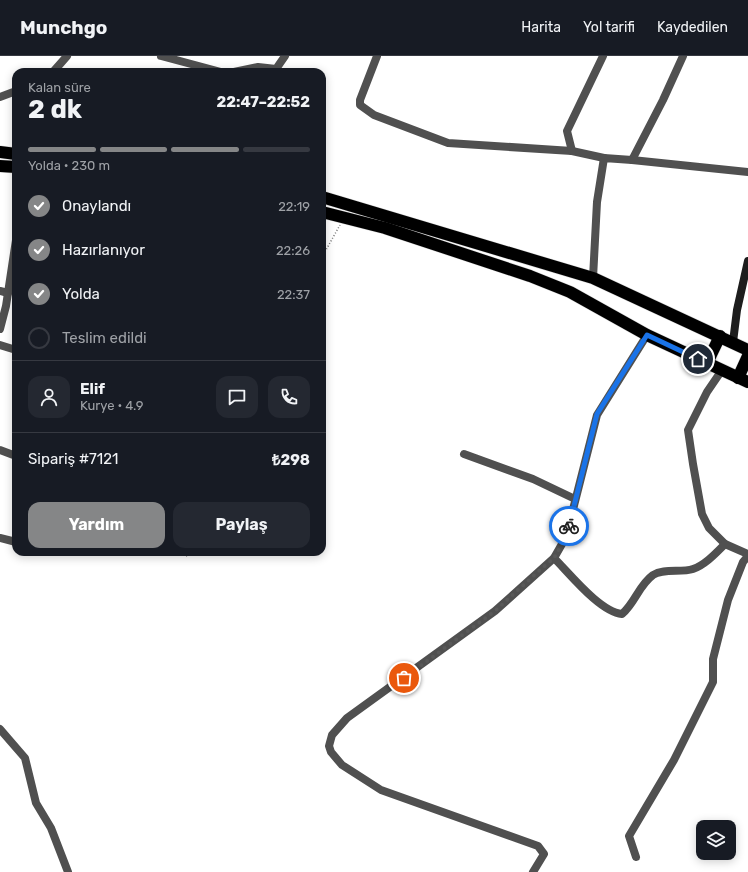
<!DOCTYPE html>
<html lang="tr">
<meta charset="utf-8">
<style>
:root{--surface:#171b24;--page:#242831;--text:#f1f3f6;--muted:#9ea1a6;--line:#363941;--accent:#858687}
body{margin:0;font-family:Rubik,sans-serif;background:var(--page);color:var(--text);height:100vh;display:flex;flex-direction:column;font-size:15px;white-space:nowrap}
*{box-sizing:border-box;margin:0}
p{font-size:13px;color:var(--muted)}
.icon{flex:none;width:22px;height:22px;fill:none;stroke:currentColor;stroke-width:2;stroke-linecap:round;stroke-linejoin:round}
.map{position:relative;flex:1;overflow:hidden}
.side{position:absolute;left:12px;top:12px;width:314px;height:488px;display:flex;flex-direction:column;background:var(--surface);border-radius:12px;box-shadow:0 2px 10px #0003}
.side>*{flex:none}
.controls{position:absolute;left:696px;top:764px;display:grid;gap:8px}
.controls a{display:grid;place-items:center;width:40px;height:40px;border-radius:8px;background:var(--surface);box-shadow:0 2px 10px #0003;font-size:20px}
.pin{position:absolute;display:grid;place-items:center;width:34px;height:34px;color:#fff;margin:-17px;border:2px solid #fff;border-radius:50%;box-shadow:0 1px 4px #0007}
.courier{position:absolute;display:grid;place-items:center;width:40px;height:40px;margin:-20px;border:3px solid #1a73e8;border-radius:50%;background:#fff;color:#222;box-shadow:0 1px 5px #0007}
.head em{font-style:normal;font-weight:700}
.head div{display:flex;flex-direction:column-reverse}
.head{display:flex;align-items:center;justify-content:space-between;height:68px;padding:0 16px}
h1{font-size:26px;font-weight:700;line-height:30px}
.bar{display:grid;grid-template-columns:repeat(4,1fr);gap:6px 4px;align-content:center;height:48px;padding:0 16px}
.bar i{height:5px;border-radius:3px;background:var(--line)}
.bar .active{background:var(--accent)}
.bar p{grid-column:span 4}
.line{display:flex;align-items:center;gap:10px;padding:0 16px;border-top:1px solid var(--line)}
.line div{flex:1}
.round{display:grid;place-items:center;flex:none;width:42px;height:42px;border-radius:12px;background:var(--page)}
ol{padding:0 16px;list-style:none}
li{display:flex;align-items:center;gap:12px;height:44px}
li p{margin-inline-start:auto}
li .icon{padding:4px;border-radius:50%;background:var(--accent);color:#fff;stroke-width:4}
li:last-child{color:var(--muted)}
li i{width:22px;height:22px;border:2px solid var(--line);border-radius:50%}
.action{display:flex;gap:8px;margin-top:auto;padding:8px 16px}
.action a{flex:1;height:46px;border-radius:12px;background:var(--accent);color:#fff;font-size:16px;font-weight:700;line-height:46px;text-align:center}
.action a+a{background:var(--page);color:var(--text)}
header{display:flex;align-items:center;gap:24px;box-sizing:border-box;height:56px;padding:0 20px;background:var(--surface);border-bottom:1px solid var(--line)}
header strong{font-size:19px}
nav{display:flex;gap:22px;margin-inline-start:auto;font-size:14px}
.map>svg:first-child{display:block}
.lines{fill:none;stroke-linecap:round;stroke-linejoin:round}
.highway-casing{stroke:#dbdbdb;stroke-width:13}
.path{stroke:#727272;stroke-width:1.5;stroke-dasharray:1 2;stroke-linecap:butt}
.street{stroke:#505050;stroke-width:8}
.secondary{stroke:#1d1d1d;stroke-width:8}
.highway{stroke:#000;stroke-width:12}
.done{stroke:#595959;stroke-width:4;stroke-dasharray:0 7.2}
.route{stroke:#1a73e8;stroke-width:5}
</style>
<header>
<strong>Munchgo</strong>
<nav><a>Harita</a><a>Yol tarifi</a><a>Kaydedilen</a></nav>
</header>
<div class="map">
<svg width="748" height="816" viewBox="0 0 748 816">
<rect width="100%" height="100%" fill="#fff"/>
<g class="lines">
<g class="highway-casing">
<g id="highway">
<path d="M0,96L16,98"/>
<path d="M0,110L16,111"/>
<path d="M322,141L593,222L748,294"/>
<path d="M322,156L385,172L530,220L570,236L647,279L748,326"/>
<path d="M707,307L720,280"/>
<path d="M738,322L748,300"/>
</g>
</g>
<g class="path">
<path d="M322,201L340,169"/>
<path d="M186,500L194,496"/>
</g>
<g class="street">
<path d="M161,0L221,16"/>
<path d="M377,0L360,44V49L374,59L448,87L572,95L604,102"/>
<path d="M53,16L67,0"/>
<path d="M234,16L258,11L276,13L285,0"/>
<path d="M0,41L16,35"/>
<path d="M572,95L567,75L603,0"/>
<path d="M632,104L748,116"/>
<path d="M593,222L597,146L604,102L632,104L663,44L683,0"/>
<path d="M0,235L8,237"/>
<path d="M0,273L6,250L16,184"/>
<path d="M0,289L16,294"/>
<path d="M722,314L707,336L688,374L693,408L702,458L709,472L725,488L748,498"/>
<path d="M0,394L16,400"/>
<path d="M464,398L533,423L575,443"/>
<path d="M0,482L16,486"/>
<path d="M554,502C570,518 600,556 622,558C635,547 639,529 653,519C664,512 681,517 693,513C705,509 716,497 725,488"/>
<path d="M0,673L25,702L36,747L51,772L68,816"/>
<path d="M636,801L629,780L674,704L713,626V603L728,544L743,506L748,500"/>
<path d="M533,816L544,798L538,790L381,734L342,709L331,696L329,690L332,679L347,662L495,555L554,502L566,481L597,359L647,279"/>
</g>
<path class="secondary" d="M733,286L737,254L748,205"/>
<use href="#highway" class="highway"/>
</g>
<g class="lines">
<path class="done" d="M404,622L495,555L540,514L554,502L566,481L569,470"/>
<path class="route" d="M569,470L597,358L647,279L698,303"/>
</g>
</svg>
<div class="controls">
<a><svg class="icon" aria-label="layers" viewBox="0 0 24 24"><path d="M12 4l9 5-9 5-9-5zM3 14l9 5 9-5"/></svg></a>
</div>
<div class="pin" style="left:404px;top:622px;background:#ea580c"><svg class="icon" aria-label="bag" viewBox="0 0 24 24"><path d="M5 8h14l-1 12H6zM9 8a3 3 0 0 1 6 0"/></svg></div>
<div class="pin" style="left:698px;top:303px;background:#1f2937"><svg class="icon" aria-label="home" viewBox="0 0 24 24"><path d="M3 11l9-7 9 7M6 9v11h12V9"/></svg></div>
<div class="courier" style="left:569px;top:470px"><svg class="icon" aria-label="bike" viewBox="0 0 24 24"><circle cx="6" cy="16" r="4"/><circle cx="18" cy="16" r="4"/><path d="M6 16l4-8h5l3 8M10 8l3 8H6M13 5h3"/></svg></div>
<section class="side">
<div class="head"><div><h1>2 dk</h1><p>Kalan süre</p></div><em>22:47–22:52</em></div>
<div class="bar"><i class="active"></i><i class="active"></i><i class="active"></i><i></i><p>Yolda · 230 m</p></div>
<ol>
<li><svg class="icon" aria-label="check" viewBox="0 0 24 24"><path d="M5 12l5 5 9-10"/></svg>Onaylandı<p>22:19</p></li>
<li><svg class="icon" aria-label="check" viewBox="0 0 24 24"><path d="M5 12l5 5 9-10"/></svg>Hazırlanıyor<p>22:26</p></li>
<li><svg class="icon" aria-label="check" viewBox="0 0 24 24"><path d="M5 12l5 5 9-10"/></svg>Yolda<p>22:37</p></li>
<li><i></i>Teslim edildi</li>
</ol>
<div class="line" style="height:72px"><a class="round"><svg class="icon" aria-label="person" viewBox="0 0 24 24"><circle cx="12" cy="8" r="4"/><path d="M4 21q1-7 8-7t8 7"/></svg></a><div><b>Elif</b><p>Kurye · 4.9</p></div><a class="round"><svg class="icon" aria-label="chat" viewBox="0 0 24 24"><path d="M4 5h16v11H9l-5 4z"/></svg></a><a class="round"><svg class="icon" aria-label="phone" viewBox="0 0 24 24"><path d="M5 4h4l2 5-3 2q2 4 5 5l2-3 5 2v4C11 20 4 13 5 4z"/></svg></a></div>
<div class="line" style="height:52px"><div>Sipariş #7121</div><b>₺298</b></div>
<div class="action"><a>Yardım</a><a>Paylaş</a></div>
</section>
</div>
